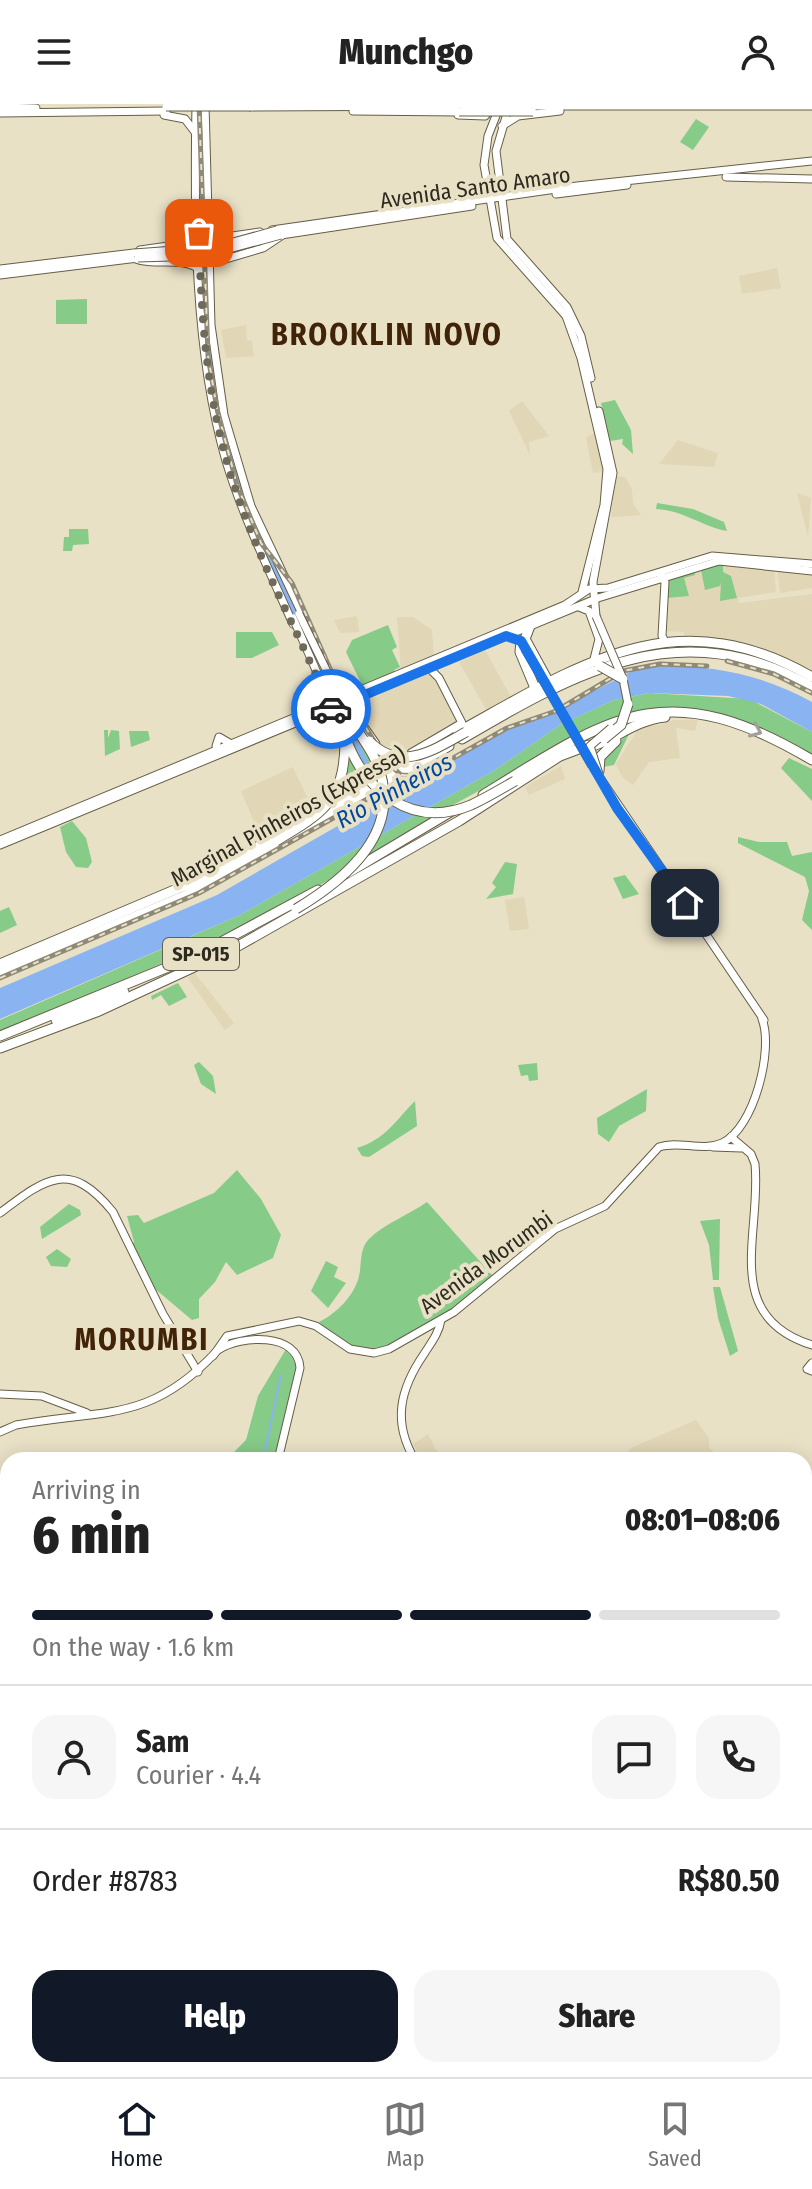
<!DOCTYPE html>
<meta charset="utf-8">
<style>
:root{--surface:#fff;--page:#f6f6f6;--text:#222;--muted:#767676;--line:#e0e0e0;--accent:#111827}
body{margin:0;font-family:"Fira Sans Condensed",sans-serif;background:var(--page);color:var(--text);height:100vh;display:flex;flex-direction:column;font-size:30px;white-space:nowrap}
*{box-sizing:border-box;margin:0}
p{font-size:26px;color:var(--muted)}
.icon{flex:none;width:44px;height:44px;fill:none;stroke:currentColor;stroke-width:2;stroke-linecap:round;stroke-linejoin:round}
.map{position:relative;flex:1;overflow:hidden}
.panel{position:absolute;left:0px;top:1348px;width:812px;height:626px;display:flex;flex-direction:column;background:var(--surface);border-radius:24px 24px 0 0;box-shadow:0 4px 20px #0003}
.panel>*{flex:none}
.pin{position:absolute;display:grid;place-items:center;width:68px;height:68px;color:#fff;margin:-34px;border-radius:16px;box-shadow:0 4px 12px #0006}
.courier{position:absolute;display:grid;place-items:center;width:80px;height:80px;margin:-40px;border:6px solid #1a73e8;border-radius:50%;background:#fff;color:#222;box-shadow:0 2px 10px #0007}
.headline em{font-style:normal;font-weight:800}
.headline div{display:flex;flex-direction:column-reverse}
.headline{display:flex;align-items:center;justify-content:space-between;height:136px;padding:0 32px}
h1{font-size:52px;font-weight:800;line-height:60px}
.bar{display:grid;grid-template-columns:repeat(4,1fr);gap:12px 8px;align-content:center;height:96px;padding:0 32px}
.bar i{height:10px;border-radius:6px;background:var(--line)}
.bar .on{background:var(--accent)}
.bar p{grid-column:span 4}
.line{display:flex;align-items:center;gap:20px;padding:0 32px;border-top:2px solid var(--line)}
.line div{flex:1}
.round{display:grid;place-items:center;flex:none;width:84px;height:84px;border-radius:24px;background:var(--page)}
.primary-button{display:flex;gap:16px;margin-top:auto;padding:16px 32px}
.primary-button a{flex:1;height:92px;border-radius:24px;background:var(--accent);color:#fff;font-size:32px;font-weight:800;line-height:92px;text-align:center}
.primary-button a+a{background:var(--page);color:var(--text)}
header{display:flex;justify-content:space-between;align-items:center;height:104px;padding:0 32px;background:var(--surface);font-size:36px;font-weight:800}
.tabs{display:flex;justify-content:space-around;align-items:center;height:112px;border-top:2px solid var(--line);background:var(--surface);font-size:22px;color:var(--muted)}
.tabs a{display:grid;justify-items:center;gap:4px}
.tabs .on{color:var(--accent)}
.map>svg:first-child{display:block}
.built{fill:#e1d6b5}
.green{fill:#86cb88}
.water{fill:#89b4f1}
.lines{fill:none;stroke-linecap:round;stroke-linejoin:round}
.stream{stroke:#89b4f1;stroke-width:2}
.river{stroke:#89b4f1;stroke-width:5}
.major-casing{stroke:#655e47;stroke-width:9}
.highway-casing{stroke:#655e47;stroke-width:11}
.major{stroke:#fff;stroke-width:7}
.highway{stroke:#fff;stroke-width:9}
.rail-casing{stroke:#8f8a77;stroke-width:5}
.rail{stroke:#e9e1c6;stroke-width:2;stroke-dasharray:6;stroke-linecap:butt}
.major-bridge-casing{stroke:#655e47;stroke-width:9;stroke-linecap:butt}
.highway-bridge-casing{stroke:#655e47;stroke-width:11;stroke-linecap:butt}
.major-bridge{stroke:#fff;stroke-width:7}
.highway-bridge{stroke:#fff;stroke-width:9}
.oneway{stroke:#a09f9b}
.done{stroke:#6f6a5a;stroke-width:8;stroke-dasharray:0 14.4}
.route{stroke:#1a73e8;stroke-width:10}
.labels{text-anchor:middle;stroke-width:8;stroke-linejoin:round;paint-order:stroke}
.shield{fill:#e9e1c6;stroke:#656152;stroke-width:2}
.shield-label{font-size:20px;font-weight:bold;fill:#2d2a20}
.street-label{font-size:22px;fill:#2d2a20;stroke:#e9e1c6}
.water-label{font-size:24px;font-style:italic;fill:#00489f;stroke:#e9e1c6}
.district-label{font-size:30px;font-weight:bold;letter-spacing:2px;fill:#412307;stroke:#e9e1c6}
</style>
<header><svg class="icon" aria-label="menu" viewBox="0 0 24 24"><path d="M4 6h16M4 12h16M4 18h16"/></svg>Munchgo<svg class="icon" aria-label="person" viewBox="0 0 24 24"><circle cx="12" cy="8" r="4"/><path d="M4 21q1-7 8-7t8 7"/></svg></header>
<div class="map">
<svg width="812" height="1973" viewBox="0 0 812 1973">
<rect width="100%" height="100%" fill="#e9e1c6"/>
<g class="built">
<path d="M777,164L781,184L742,190L739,172Z"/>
<path d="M246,221L247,236L252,237L254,252L226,254L221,226Z"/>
<path d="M522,297L549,332L529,338L530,351L509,307Z"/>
<path d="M596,329L604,367L593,369L586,333Z"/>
<path d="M678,336L718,349L714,363L659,360Z"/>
<path d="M615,372L625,373L632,385L633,399L641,411L611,413Z"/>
<path d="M797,389L811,394L808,433Z"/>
<path d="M723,457L774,463L776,488L738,494L739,499L812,490V571L786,558L684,535V528L662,527L665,478Z"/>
<path d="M777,464L812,469V484L780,489Z"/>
<path d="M357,512L359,528L340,529L334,516Z"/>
<path d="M397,513H413L432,526L434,553L401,567Z"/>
<path d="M485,546L511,593L487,607L459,558Z"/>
<path d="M430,568L461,617L409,648L382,641L359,605L370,592L377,593L386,586Z"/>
<path d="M673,616H698L695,627L676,624L680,654L649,658L633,681L622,673L616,660L640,622L660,621Z"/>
<path d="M561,662L565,675L529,691L525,683Z"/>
<path d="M293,663L307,693L309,706L263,739L241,687Z"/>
<path d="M524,793L529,825L510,827L505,796Z"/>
<path d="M194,868L234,919L225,926L188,874Z"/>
<path d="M696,1316L709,1334V1344L722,1356H618L633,1343Z"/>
<path d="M428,1330L436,1346L448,1356H423L419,1352L413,1340Z"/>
<path d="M812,1537V1638L804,1637V1542Z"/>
</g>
<g class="green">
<path d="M696,15L709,23L693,46L680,38Z"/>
<path d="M87,195V220H56V196Z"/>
<path d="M615,296L631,326L633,350L622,340L623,335L610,337L601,299Z"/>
<path d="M657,399L693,405L724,418L727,427C700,422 686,407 656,405Z"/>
<path d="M69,425H88L89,440L73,441L72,447H63L64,433H69Z"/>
<path d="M723,458V468L731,472L737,494L720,497L721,478L720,482L705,486L701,466Z"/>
<path d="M694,466L695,471L684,474L689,492L666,494L670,474Z"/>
<path d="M388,521L397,543L392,546L400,563L394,566L395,569L363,583L346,548L352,536Z"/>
<path d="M272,528L279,541L252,554H236V528Z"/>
<path d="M650,589L749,595L812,628V651L768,627L724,611L675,604L621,610L451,702L342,769L232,829L0,930V916L240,811L495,666L560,621L614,596Z"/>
<path d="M347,601L369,636L408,655L335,691C345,663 342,635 332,608Z"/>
<path d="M104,626H108V634L111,626L119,627L120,645L105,652Z"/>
<path d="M129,627H148L150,636L131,643Z"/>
<path d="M630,628L614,661L603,663L604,651Z"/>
<path d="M789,654L812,665V697L781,664Z"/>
<path d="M72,717L86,734L92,758L88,764L76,763L66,748L60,723Z"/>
<path d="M738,733L759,738H787L792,752L812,748V826L802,816L809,787L805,773L738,739Z"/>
<path d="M505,758L517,760L513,790L486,795L496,783L492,779Z"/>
<path d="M625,771L639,790L623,795L613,774Z"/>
<path d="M9,803L17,821L0,829V807Z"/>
<path d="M178,879L187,893L169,902L161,891L152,896L151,892Z"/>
<path d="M199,958L213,972L216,990L201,980L194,961Z"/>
<path d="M537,959L538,976L529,977L528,971L521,972L518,961Z"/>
<path d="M647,985L646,1007L619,1022L609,1038L598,1030L597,1014Z"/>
<path d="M415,997L417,1022L369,1053L362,1052L357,1044C386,1035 396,1016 415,997Z"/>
<path d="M237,1066L261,1095L281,1131L273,1154L237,1171L226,1158L215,1178L199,1195V1214L192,1216L154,1184L130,1142L134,1138L127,1112L138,1111L144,1119L214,1089Z"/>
<path d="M427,1098L493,1172C467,1195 394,1252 359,1246C345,1243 328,1229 319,1218C336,1210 355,1191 359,1172C362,1160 359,1145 369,1135C384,1120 410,1110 427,1098Z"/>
<path d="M69,1100L80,1106L81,1111L42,1135L40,1123Z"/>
<path d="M720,1115L719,1176H713L709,1141L700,1117Z"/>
<path d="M57,1145L71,1155L67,1163L51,1162L46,1153Z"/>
<path d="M326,1157L338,1163L334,1173L346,1179L328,1204L311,1187Z"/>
<path d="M713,1183H720L738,1247L730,1252L718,1214Z"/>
<path d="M286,1245L294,1253L296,1264L274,1356H226L246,1336L258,1292Z"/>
<path d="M4,1650L8,1667V1717L0,1718V1651Z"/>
<path d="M812,1816V1860L804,1872V1847Z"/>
</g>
<path class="water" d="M660,561C715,562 764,571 812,598V628L761,600L728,592L650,589L614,596L560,621L495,666L240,811L0,915V884L217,791L504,627L547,612L632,567Z"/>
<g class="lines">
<g class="stream">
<path d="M263,1356L281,1271"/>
<path d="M804,1845L812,1811"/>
<path d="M772,1973L773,1966"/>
</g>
<g class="river">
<path d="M201,1L207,214L218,304L246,402L297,515"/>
<path d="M301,524L316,555"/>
<path d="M342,611L366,659"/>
</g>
<g class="major-casing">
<g id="major">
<path d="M196,0C194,114 194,247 226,357C243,413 269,466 293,520"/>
<path d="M205,0L211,221L224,311L251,402L305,516"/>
<path d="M530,2H812"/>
<path d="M0,3L36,4"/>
<path d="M251,3L462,2"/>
<path d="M499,4L488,32L484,61L497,134L566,212L581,254L607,365L604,401L582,488"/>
<path d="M508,6L496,47L507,135L567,203L581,232L591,274"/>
<path d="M353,7L459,8"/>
<path d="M0,9L166,7"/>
<path d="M164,11L185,15L195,28"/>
<path d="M458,11L485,12L490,6"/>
<path d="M502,22L518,12L560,7"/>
<path d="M726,73L812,75"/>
<path d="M556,90L627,81"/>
<path d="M272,126L577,82L812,57"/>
<path d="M281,131L472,102"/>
<path d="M205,136L260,128"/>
<path d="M140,146L196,138L198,131"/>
<path d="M133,154C154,163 184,152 200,166"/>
<path d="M209,160L263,144L284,130"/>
<path d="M0,165L134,149"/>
<path d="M0,171L138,154"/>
<path d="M661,472L665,478L662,532L666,539"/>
<path d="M579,503L589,507L599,535L594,555"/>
<path d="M596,512L593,478L613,369L599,307"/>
<path d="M623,575L628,600"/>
<path d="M337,619L341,635L359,631L363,623L356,602L360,593"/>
<path d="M220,648L216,642L219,633L231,640"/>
<path d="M411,649L462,619L439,574L429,564"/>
<path d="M594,665L764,916"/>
<path d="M0,736L565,501L589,485L608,484L712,452L812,460"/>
<path d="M0,741L598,494L719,457L812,467"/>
<path d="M731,1033L751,1050L755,1060C762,1129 720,1212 812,1241"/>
<path d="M713,1043L741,1044"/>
<path d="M0,1109C46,1074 70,1055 113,1108L163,1210L198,1268"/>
<path d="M218,1246C241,1231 298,1228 300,1264L278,1356"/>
<path d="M213,1252L227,1232L299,1217L316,1222L350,1245L374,1249L389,1245L454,1208L555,1125L605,1102L659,1043C679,1036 702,1048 722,1039C754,1025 774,945 762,915"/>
<path d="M812,1259L807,1265L812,1267"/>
<path d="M0,1290L42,1292L87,1309"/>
<path d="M0,1328L16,1321C103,1305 150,1319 216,1248"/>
<path d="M415,1356C392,1318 400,1285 424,1250C431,1239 439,1229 441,1216"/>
<path d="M804,1460L812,1456"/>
<path d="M0,1943L8,1927"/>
<path d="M147,1973L152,1966"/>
<path d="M152,1973L160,1966"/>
</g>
</g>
<g class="highway-casing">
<g id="highway">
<path d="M530,522L525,535L548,577"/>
<path d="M521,537L520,548L535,584"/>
<path d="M363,623L375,640"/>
<path d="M458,628C579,561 675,494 812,573"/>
<path d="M462,635C577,567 683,508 812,583"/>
<path d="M587,644C615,636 635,616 665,613"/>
<path d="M599,667L600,653L616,637"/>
<path d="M483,691C613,610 667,570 812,656"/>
<path d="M323,706L417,650"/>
<path d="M290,724L330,689"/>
<path d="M348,769L452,707"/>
<path d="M0,860L191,779L279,731"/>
<path d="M0,869L184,792L449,642"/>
<path d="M56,916L124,888"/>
<path d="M0,932L195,852L318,786"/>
<path d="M0,944L99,907L231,846L459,717L560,652L589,641"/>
<path d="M0,1789L8,1792"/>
<path d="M378,1966L406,1971L529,1969L543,1973"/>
</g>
</g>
<use href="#major" class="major"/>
<use href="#highway" class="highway"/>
<g class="rail-casing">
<g id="rail">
<path d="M199,0L208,252L217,305L237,381L261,439L292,479L331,567L387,658L401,671L421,672L507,624L556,607L623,567L660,560L707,562"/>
<path d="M727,557L774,570L812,589"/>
<path d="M0,874L199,789L412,670"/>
</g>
</g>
<use href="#rail" class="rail"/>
<g class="major-bridge-casing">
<g id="major-bridge">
<path d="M462,2H530"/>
<path d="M166,3H251"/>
<path d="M459,8H533"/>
<path d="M134,149L215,143L277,126"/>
<path d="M138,154L203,152L281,131"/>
<path d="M299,510L352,619"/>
<path d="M596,512L623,575"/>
<path d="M293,514L345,632"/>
<path d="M525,545L592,662"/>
<path d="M599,670L590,642L611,624"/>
</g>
</g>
<g class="highway-bridge-casing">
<g id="highway-bridge">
<path d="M600,562L623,575"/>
<path d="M345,632C364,686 411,726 471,701C486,694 501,685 515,677"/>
<path d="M604,635L621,621L628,600"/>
<path d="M369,637C400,669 434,646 466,628"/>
<path d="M276,737C323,709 344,697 345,639"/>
<path d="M296,805C346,775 403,728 378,662C372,646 361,632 352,619"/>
</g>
</g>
<use href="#major-bridge" class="major-bridge"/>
<use href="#highway-bridge" class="highway-bridge"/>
</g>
<defs><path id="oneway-chevron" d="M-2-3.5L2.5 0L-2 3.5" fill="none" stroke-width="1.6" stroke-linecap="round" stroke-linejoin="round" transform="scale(2)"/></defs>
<use class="oneway" href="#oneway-chevron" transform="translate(756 627) rotate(23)"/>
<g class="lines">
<path class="done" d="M199,129C201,216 207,303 236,387C261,462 300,532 331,605"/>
<path class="route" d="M331,605L506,532L521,537L617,704L685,799"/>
</g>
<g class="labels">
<rect class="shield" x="163" y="834" width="76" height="32" rx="6"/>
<g class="shield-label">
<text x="201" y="857">SP-015</text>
</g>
<g class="street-label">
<text transform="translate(475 83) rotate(-8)" y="8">Avenida Santo Amaro</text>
<text transform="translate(288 712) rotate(-29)" y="8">Marginal Pinheiros (Expressa)</text>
<text transform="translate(486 1158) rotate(-36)" y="8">Avenida Morumbi</text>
</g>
<g class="water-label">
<text transform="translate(394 687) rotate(-29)" y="8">Rio Pinheiros</text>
</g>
<g class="district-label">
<text x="387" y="241">BROOKLIN NOVO</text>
<text x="142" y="1246">MORUMBI</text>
</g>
</g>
</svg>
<div class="pin" style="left:199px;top:129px;background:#ea580c"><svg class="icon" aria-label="bag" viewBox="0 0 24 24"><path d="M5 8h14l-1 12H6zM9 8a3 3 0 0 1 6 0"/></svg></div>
<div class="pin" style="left:685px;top:799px;background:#1f2937"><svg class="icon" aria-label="home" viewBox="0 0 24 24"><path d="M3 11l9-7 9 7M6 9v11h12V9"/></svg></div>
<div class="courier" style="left:331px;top:605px"><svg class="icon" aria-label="car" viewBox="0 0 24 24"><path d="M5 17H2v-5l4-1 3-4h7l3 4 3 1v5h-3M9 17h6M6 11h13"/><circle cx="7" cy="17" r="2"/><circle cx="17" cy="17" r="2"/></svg></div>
<section class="panel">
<div class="headline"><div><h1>6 min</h1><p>Arriving in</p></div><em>08:01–08:06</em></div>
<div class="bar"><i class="on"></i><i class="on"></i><i class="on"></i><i></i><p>On the way · 1.6 km</p></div>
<div class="line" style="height:144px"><a class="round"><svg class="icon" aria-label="person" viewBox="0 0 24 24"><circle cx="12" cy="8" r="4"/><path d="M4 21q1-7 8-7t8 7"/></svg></a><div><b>Sam</b><p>Courier · 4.4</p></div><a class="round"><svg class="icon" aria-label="chat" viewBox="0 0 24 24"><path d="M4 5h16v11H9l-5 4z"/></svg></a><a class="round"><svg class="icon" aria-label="phone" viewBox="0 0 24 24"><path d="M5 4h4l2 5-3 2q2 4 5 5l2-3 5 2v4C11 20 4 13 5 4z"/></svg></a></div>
<div class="line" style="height:104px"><div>Order #8783</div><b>R$80.50</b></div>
<div class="primary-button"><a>Help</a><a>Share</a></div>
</section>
</div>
<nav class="tabs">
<a class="on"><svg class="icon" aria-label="home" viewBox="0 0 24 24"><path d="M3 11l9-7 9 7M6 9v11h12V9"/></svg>Home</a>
<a><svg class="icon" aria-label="map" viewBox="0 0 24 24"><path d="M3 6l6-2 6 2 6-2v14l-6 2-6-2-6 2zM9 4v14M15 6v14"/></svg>Map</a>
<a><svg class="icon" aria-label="saved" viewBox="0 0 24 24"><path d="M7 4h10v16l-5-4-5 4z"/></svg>Saved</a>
</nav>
